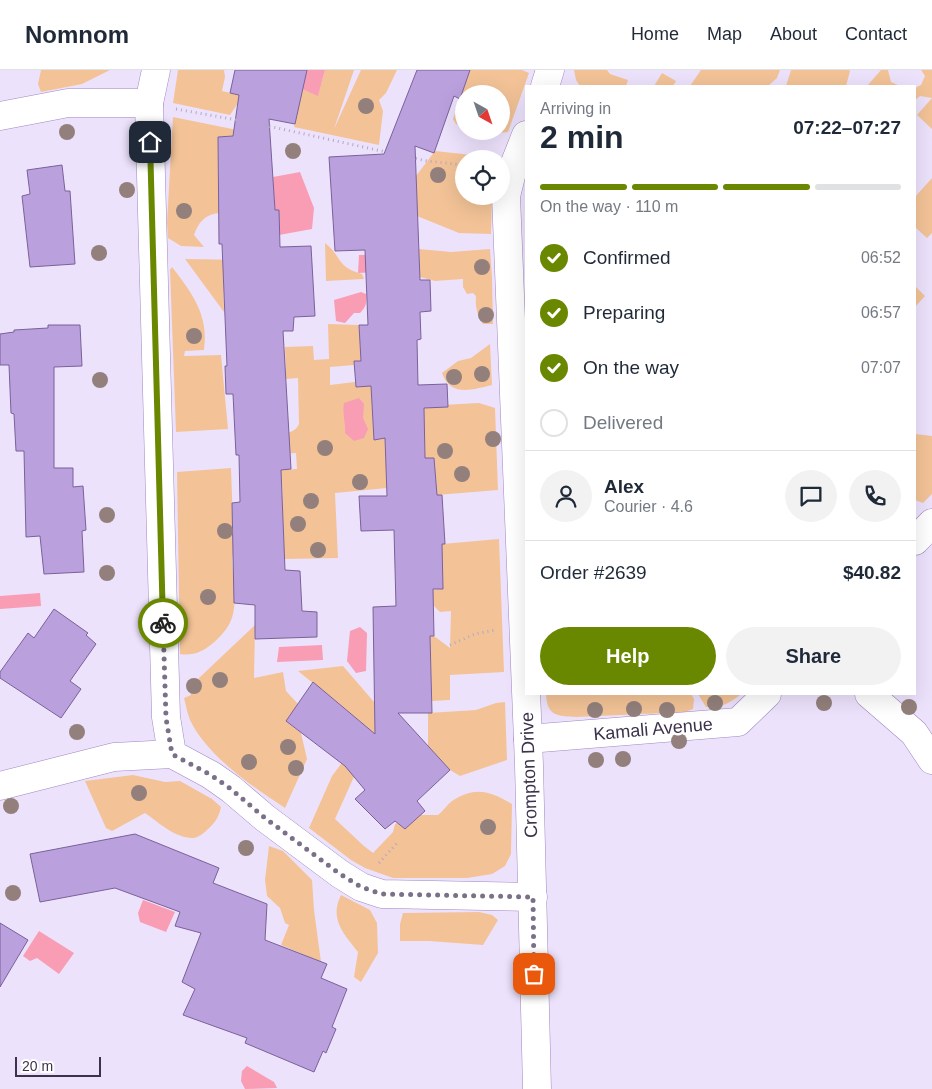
<!DOCTYPE html>
<meta charset="utf-8">
<style>
:root{--surface:#fff;--page:#f2f2f3;--text:#1f2937;--muted:#747a83;--line:#e0e1e3;--accent:#698800}
body{margin:0;font-family:Arial,sans-serif;background:var(--page);color:var(--text);height:100vh;display:flex;flex-direction:column;font-size:19px;white-space:nowrap}
*{box-sizing:border-box;margin:0}
p{font-size:16px;color:var(--muted)}
.icon{flex:none;width:28px;height:28px;fill:none;stroke:currentColor;stroke-width:2;stroke-linecap:round;stroke-linejoin:round}
.map{position:relative;flex:1;overflow:hidden}
.sheet{position:absolute;left:525px;top:15px;width:391px;height:610px;display:flex;flex-direction:column;background:var(--surface);border-radius:0px;box-shadow:0 5px 20px #0002}
.sheet>*{flex:none}
.needle{width:32px;rotate:140deg}
.controls{position:absolute;left:455px;top:15px;display:grid;gap:10px}
.controls a{display:grid;place-items:center;width:55px;height:55px;border-radius:50%;background:var(--surface);box-shadow:0 5px 20px #0002;font-size:25px}
.scale{position:absolute;left:15px;bottom:12px;width:86px;box-sizing:border-box;padding-left:5px;border:2px solid #3d324b;border-top:0;font-size:14px;line-height:18px;white-space:nowrap;color:#3d324b;-webkit-text-stroke:4px #fff;paint-order:stroke}
.pin{position:absolute;display:grid;place-items:center;width:42px;height:42px;color:#fff;margin:-21px;border-radius:10px;box-shadow:0 2px 8px #0006}
.courier{position:absolute;display:grid;place-items:center;width:50px;height:50px;margin:-25px;border:4px solid #698800;border-radius:50%;background:#fff;color:#222;box-shadow:0 1px 6px #0007}
.headline em{font-style:normal;font-weight:800}
.headline div{display:flex;flex-direction:column-reverse}
.headline{display:flex;align-items:center;justify-content:space-between;height:85px;padding:0 15px}
h1{font-size:32px;font-weight:800;line-height:38px}
.bar{display:grid;grid-template-columns:repeat(4,1fr);gap:8px 5px;align-content:center;height:60px;padding:0 15px}
.bar i{height:6px;border-radius:4px;background:var(--line)}
.bar .on{background:var(--accent)}
.bar p{grid-column:span 4}
.line{display:flex;align-items:center;gap:12px;padding:0 15px;border-top:1px solid var(--line)}
.line div{flex:1}
.round{display:grid;place-items:center;flex:none;width:52px;height:52px;border-radius:26px;background:var(--page)}
ol{padding:0 15px;list-style:none}
li{display:flex;align-items:center;gap:15px;height:55px}
li p{margin-inline-start:auto}
li .icon{padding:5px;border-radius:50%;background:var(--accent);color:#fff;stroke-width:4}
li:last-child{color:var(--muted)}
li i{width:28px;height:28px;border:2px solid var(--line);border-radius:50%}
.action{display:flex;gap:10px;margin-top:auto;padding:10px 15px}
.action a{flex:1;height:58px;border-radius:30px;background:var(--accent);color:#fff;font-size:20px;font-weight:800;line-height:58px;text-align:center}
.action a+a{background:var(--page);color:var(--text)}
header{display:flex;align-items:center;gap:30px;box-sizing:border-box;height:70px;padding:0 25px;background:var(--surface);border-bottom:1px solid var(--line)}
header strong{font-size:24px}
nav{display:flex;gap:28px;margin-inline-start:auto;font-size:18px}
.map>svg:first-child{display:block}
.green{fill:#f3c397}
.water{fill:#f89db4}
.building{fill:#baa0dd;stroke:#7a619a}
.lines{fill:none;stroke-linecap:round;stroke-linejoin:round}
.minor-casing{stroke:#a087c2;stroke-width:29}
.path{stroke:#b3a8c2;stroke-width:3;stroke-dasharray:1 4;stroke-linecap:butt}
.minor{stroke:#fff;stroke-width:28}
.tree{fill:#93807c}
.done{stroke:#7b7089;stroke-width:5;stroke-dasharray:0 9}
.route{stroke:#698800;stroke-width:6}
.labels{text-anchor:middle;stroke-width:5;stroke-linejoin:round;paint-order:stroke}
.street-label{font-size:18px;fill:#3d324b;stroke:#fff}
</style>
<header>
<strong>Nomnom</strong>
<nav><a>Home</a><a>Map</a><a>About</a><a>Contact</a></nav>
</header>
<div class="map">
<svg width="932" height="1019" viewBox="0 0 932 1019">
<rect width="100%" height="100%" fill="#ede2fc"/>
<g class="green">
<path d="M41,0H110L82,14L41,22L38,14Z"/>
<path d="M178,0H224L225,7L222,21L239,25L238,33L230,45L173,33Z"/>
<path d="M325,0H354L334,59L361,0H397L386,23L379,30L383,41L379,75L294,57L302,19L318,25Z"/>
<path d="M470,0H522L529,3L508,62L490,64L477,61H501V24H464V57L456,54L453,49Z"/>
<path d="M574,0H607L610,4L628,10L626,16H580L576,10Z"/>
<path d="M701,0H780L777,8L768,16H690Z"/>
<path d="M791,0H849L850,1L846,16H786Z"/>
<path d="M881,0H888L891,12L900,16H867Z"/>
<path d="M921,0H932V59L917,45L932,28L920,26L915,30V18L921,15L925,6Z"/>
<path d="M662,3L676,11L673,16H654Z"/>
<path d="M173,47L247,62V66L218,67L219,143C205,144 198,153 194,165L204,177L181,176L168,168L167,153Z"/>
<path d="M435,81L472,85L478,89H464V126H492L491,164L459,163L417,146L416,106Z"/>
<path d="M932,108V163L927,168L915,157V127Z"/>
<path d="M325,173C342,186 336,197 362,204L364,209L326,211Z"/>
<path d="M419,179L451,182L490,179L492,208L493,254H483C477,244 475,237 476,226L473,223L467,224L463,217V209L435,211L420,207Z"/>
<path d="M185,189L248,190L223,207L224,242Z"/>
<path d="M172,197C192,223 209,245 204,280L185,281L184,286L221,285L228,359L176,362L170,200Z"/>
<path d="M915,216L925,226L915,237Z"/>
<path d="M328,254L359,255L361,291H354V295L330,297V315L355,312L356,317L387,314L371,323L374,369L385,368L387,418L335,423L338,488L284,489L282,407H273V400L297,399L296,383L272,384V364C282,363 294,365 299,354L298,308L286,309L285,277L313,276L314,290L329,289Z"/>
<path d="M490,274L492,315C472,320 450,327 442,303L458,291L471,288Z"/>
<path d="M479,333L495,338L498,420L437,425L434,388H425L424,336Z"/>
<path d="M915,364L932,366V424L923,433L915,430Z"/>
<path d="M231,398L234,481C231,490 233,495 233,504C235,536 239,551 212,574C202,582 193,586 180,584L177,402Z"/>
<path d="M499,469L504,602L450,605V630L432,631L430,566H434L450,578L451,541L440,542L434,536L432,520L442,519V474Z"/>
<path d="M255,555L254,608L283,602L286,621L298,634L286,651L301,663L307,689L285,738C253,717 207,686 190,650C187,643 186,635 184,628L191,625L189,619L199,608Z"/>
<path d="M343,596L387,647L357,700L335,749L364,776L373,783L393,762L395,754L397,753L405,759L420,745H438C443,741 447,735 452,731C475,716 490,721 512,734L511,784L505,796L492,804L467,808H393L365,798L351,790L309,758L332,706L368,658L298,601Z"/>
<path d="M546,624H691L694,629L693,639L685,642L576,647C557,646 547,646 546,624Z"/>
<path d="M698,624H741C730,633 721,638 706,637Z"/>
<path d="M505,632L507,690L460,706L450,700L428,676V643L476,640L496,633Z"/>
<path d="M133,705L165,712L180,711L212,729L221,737C219,747 215,753 207,760C204,763 199,767 194,768C176,769 158,752 145,743L112,761L106,758L85,711Z"/>
<path d="M269,776L283,781L312,810L314,840L321,892L281,875L289,855L285,853L280,838L267,826L265,810Z"/>
<path d="M341,825L370,840L377,853L378,883L361,912L354,907L358,882C344,864 329,849 341,825Z"/>
<path d="M479,842L492,845L498,850L483,875L429,871H400V854L403,843Z"/>
</g>
<g class="water">
<path d="M307,0H325L318,26L302,19Z"/>
<path d="M300,102L314,138L312,159L279,165L275,140L273,107Z"/>
<path d="M397,184L398,201L358,203L359,185Z"/>
<path d="M361,222L366,224C367,233 366,237 360,243H354L345,253L336,251L334,230Z"/>
<path d="M359,328L364,334L363,348L368,359L364,368L354,371L345,363C346,353 342,344 344,333Z"/>
<path d="M40,523L41,536L0,539V526Z"/>
<path d="M360,557L367,563L366,601L356,603L347,591L350,561Z"/>
<path d="M322,575L323,590L277,592L279,577Z"/>
<path d="M143,830L175,842L166,862L140,852L138,843Z"/>
<path d="M39,861L74,883L59,904L37,888L30,891L23,886Z"/>
<path d="M247,996L274,1012L277,1018L245,1019L241,1011L242,1001Z"/>
</g>
<g class="building">
<path d="M235,0H307L295,54L269,49L275,140H279L280,177L311,176L315,246L294,247L293,261H283L291,399L281,400L285,500L300,501L302,541L317,542V567L255,569V535L234,533L232,433L240,432L239,385H236L233,324H226L225,296H227L222,174H219L218,67L233,66L239,25L230,23Z"/>
<path d="M417,0H470L460,29L454,26L434,83L415,76L420,210H430L431,241L420,242L421,269L417,270L418,315L447,314L448,337L424,338L425,388H434L437,425H442L445,474H442L443,519H433L434,566H430L432,643H398L450,700L417,731L425,741L405,759L395,751L385,759L355,729L365,720L345,696L286,651L313,612L375,664L373,537L396,536L394,460L361,461L359,426H387L385,368L374,370L371,316L356,317L354,291H361L359,255H368L365,180L335,181L329,87L384,84Z"/>
<path d="M62,95L65,121H70L75,194L30,197L22,126L30,124L27,100Z"/>
<path d="M48,255H80L82,296L54,297V398H73V417L83,416L86,460L82,461L84,502L44,504L40,466L26,467L24,381H16L14,344L11,343L9,295H0V264L14,262V260L48,258Z"/>
<path d="M54,539L88,563L86,565L96,574L70,611L81,619L61,648L0,608V602L28,563L34,568Z"/>
<path d="M135,764L219,798L213,813L267,834L265,870L327,894L321,908L347,919L332,957L336,959L326,983L323,981L314,1002L245,973L247,968L183,945L195,919L182,912L201,863L175,856L180,842L115,818L40,832L30,784Z"/>
<path d="M0,853L28,870L0,917Z"/>
</g>
<g class="lines">
<g class="minor-casing">
<g id="minor">
<path d="M156,0L149,33L166,647L172,684L211,705L231,719L265,748L340,804L361,817L382,824L533,827"/>
<path d="M545,16L550,0"/>
<path d="M0,46L68,33H149"/>
<path d="M526,65L513,98L506,126L529,695L537,1019"/>
<path d="M915,471L932,453"/>
<path d="M869,624L914,663L932,690"/>
<path d="M528,669L738,652L767,624"/>
<path d="M0,716L114,687L172,684"/>
</g>
</g>
<g class="path">
<path d="M176,39L259,54L427,91L464,95"/>
<path d="M450,575L475,564L495,560"/>
<path d="M379,793L397,773"/>
</g>
<use href="#minor" class="minor"/>
</g>
<g class="tree">
<circle cx="366" cy="36" r="8"/>
<circle cx="67" cy="62" r="8"/>
<circle cx="293" cy="81" r="8"/>
<circle cx="438" cy="105" r="8"/>
<circle cx="127" cy="120" r="8"/>
<circle cx="184" cy="141" r="8"/>
<circle cx="99" cy="183" r="8"/>
<circle cx="482" cy="197" r="8"/>
<circle cx="486" cy="245" r="8"/>
<circle cx="194" cy="266" r="8"/>
<circle cx="482" cy="304" r="8"/>
<circle cx="454" cy="307" r="8"/>
<circle cx="100" cy="310" r="8"/>
<circle cx="493" cy="369" r="8"/>
<circle cx="325" cy="378" r="8"/>
<circle cx="445" cy="381" r="8"/>
<circle cx="462" cy="404" r="8"/>
<circle cx="360" cy="412" r="8"/>
<circle cx="311" cy="431" r="8"/>
<circle cx="107" cy="445" r="8"/>
<circle cx="298" cy="454" r="8"/>
<circle cx="225" cy="461" r="8"/>
<circle cx="318" cy="480" r="8"/>
<circle cx="107" cy="503" r="8"/>
<circle cx="208" cy="527" r="8"/>
<circle cx="220" cy="610" r="8"/>
<circle cx="194" cy="616" r="8"/>
<circle cx="715" cy="633" r="8"/>
<circle cx="824" cy="633" r="8"/>
<circle cx="909" cy="637" r="8"/>
<circle cx="634" cy="639" r="8"/>
<circle cx="595" cy="640" r="8"/>
<circle cx="667" cy="640" r="8"/>
<circle cx="77" cy="662" r="8"/>
<circle cx="679" cy="671" r="8"/>
<circle cx="288" cy="677" r="8"/>
<circle cx="623" cy="689" r="8"/>
<circle cx="596" cy="690" r="8"/>
<circle cx="249" cy="692" r="8"/>
<circle cx="296" cy="698" r="8"/>
<circle cx="139" cy="723" r="8"/>
<circle cx="11" cy="736" r="8"/>
<circle cx="488" cy="757" r="8"/>
<circle cx="246" cy="778" r="8"/>
<circle cx="13" cy="823" r="8"/>
</g>
<g class="lines">
<path class="done" d="M163,553L166,648L172,684L211,705L231,719L265,748L340,804L361,817L382,824L533,827L534,904"/>
<path class="route" d="M150,72L163,553"/>
</g>
<g class="labels">
<g class="street-label">
<text transform="translate(653 659) rotate(-5)" y="6">Kamali Avenue</text>
<text transform="translate(529 705) rotate(-92)" y="6">Crompton Drive</text>
</g>
</g>
</svg>
<div class="controls">
<a><svg class="needle" viewBox="-14 -14 28 28"><path d="M0-13l5 13h-10z" fill="#e53935"/><path d="M0 13l5-13h-10z" fill="#747a83"/></svg></a>
<a><svg class="icon" aria-label="locate" viewBox="0 0 24 24"><circle cx="12" cy="12" r="6"/><path d="M12 2v4M12 18v4M2 12h4M18 12h4"/></svg></a>
</div>
<div class="scale">20 m</div>
<div class="pin" style="left:534px;top:904px;background:#ea580c"><svg class="icon" aria-label="bag" viewBox="0 0 24 24"><path d="M5 8h14l-1 12H6zM9 8a3 3 0 0 1 6 0"/></svg></div>
<div class="pin" style="left:150px;top:72px;background:#1f2937"><svg class="icon" aria-label="home" viewBox="0 0 24 24"><path d="M3 11l9-7 9 7M6 9v11h12V9"/></svg></div>
<div class="courier" style="left:163px;top:553px"><svg class="icon" aria-label="bike" viewBox="0 0 24 24"><circle cx="6" cy="16" r="4"/><circle cx="18" cy="16" r="4"/><path d="M6 16l4-8h5l3 8M10 8l3 8H6M13 5h3"/></svg></div>
<section class="sheet">
<div class="headline"><div><h1>2 min</h1><p>Arriving in</p></div><em>07:22–07:27</em></div>
<div class="bar"><i class="on"></i><i class="on"></i><i class="on"></i><i></i><p>On the way · 110 m</p></div>
<ol>
<li><svg class="icon" aria-label="check" viewBox="0 0 24 24"><path d="M5 12l5 5 9-10"/></svg>Confirmed<p>06:52</p></li>
<li><svg class="icon" aria-label="check" viewBox="0 0 24 24"><path d="M5 12l5 5 9-10"/></svg>Preparing<p>06:57</p></li>
<li><svg class="icon" aria-label="check" viewBox="0 0 24 24"><path d="M5 12l5 5 9-10"/></svg>On the way<p>07:07</p></li>
<li><i></i>Delivered</li>
</ol>
<div class="line" style="height:90px"><a class="round"><svg class="icon" aria-label="person" viewBox="0 0 24 24"><circle cx="12" cy="8" r="4"/><path d="M4 21q1-7 8-7t8 7"/></svg></a><div><b>Alex</b><p>Courier · 4.6</p></div><a class="round"><svg class="icon" aria-label="chat" viewBox="0 0 24 24"><path d="M4 5h16v11H9l-5 4z"/></svg></a><a class="round"><svg class="icon" aria-label="phone" viewBox="0 0 24 24"><path d="M5 4h4l2 5-3 2q2 4 5 5l2-3 5 2v4C11 20 4 13 5 4z"/></svg></a></div>
<div class="line" style="height:65px"><div>Order #2639</div><b>$40.82</b></div>
<div class="action"><a>Help</a><a>Share</a></div>
</section>
</div>
